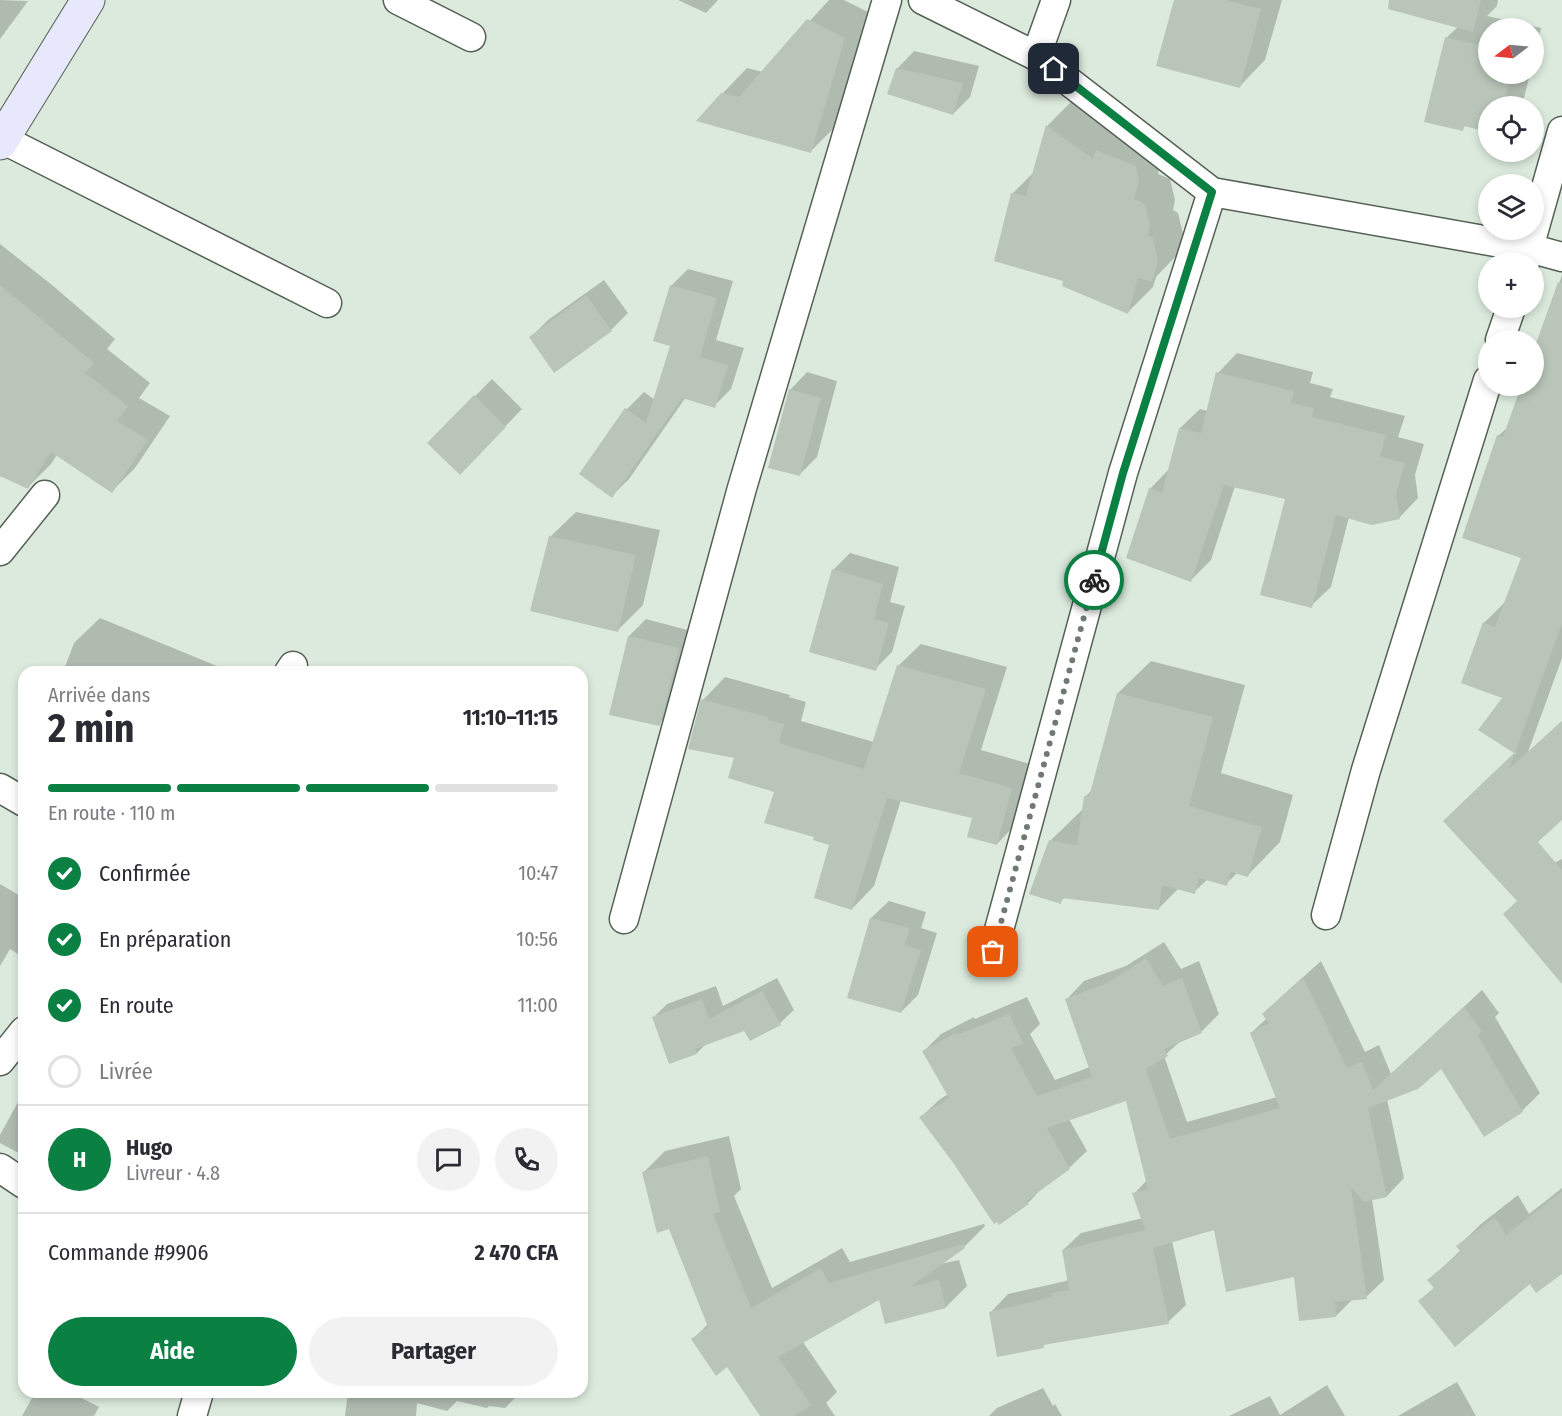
<!DOCTYPE html>
<html lang="fr">
<meta charset="utf-8">
<style>
:root{--surface:#fff;--page:#f2f2f3;--text:#2b2b33;--muted:#7c7c81;--line:#e1e1e2;--accent:#0b8043}
body{margin:0;font-family:"Fira Sans Condensed",sans-serif;background:var(--page);color:var(--text);height:100vh;display:flex;flex-direction:column;font-size:22px;white-space:nowrap}
*{box-sizing:border-box;margin:0}
p{font-size:20px;color:var(--muted)}
.icon{flex:none;width:33px;height:33px;fill:none;stroke:currentColor;stroke-width:2;stroke-linecap:round;stroke-linejoin:round}
.map{position:relative;flex:1;overflow:hidden}
.details{position:absolute;left:18px;top:666px;width:570px;height:732px;display:flex;flex-direction:column;background:var(--surface);border-radius:18px;box-shadow:0 3px 9px #0003}
.details>*{flex:none}
.needle{width:39px;rotate:254deg}
.fabs{position:absolute;left:1478px;top:18px;display:grid;gap:12px}
.fabs a{display:grid;place-items:center;width:66px;height:66px;border-radius:50%;background:var(--surface);box-shadow:0 3px 9px #0003;font-size:30px}
.pin{position:absolute;display:grid;place-items:center;width:51px;height:51px;color:#fff;margin:-26px;border-radius:12px;box-shadow:0 3px 9px #0006}
.courier{position:absolute;display:grid;place-items:center;width:60px;height:60px;margin:-30px;border:4px solid #0b8043;border-radius:50%;background:#fff;color:#222;box-shadow:0 2px 8px #0007}
.headline em{font-style:normal;font-weight:700}
.headline div{display:flex;flex-direction:column-reverse}
.headline{display:flex;align-items:center;justify-content:space-between;height:102px;padding:0 30px}
h1{font-size:39px;font-weight:700;line-height:45px}
.bar{display:grid;grid-template-columns:repeat(4,1fr);gap:9px 6px;align-content:center;height:72px;padding:0 30px}
.bar i{height:8px;border-radius:4px;background:var(--line)}
.bar .on{background:var(--accent)}
.bar p{grid-column:span 4}
.line{display:flex;align-items:center;gap:15px;padding:0 30px;border-top:2px solid var(--line)}
.line div{flex:1}
.round{display:grid;place-items:center;flex:none;width:63px;height:63px;border-radius:32px;background:var(--page)}
ol{padding:0 30px;list-style:none}
li{display:flex;align-items:center;gap:18px;height:66px}
li p{margin-inline-start:auto}
li .icon{padding:6px;border-radius:50%;background:var(--accent);color:#fff;stroke-width:4}
li:last-child{color:var(--muted)}
li i{width:33px;height:33px;border:3px solid var(--line);border-radius:50%}
.primary-button{display:flex;gap:12px;margin-top:auto;padding:12px 30px}
.primary-button a{flex:1;height:69px;border-radius:36px;background:var(--accent);color:#fff;font-size:24px;font-weight:700;line-height:69px;text-align:center}
.primary-button a+a{background:var(--page);color:var(--text)}
.map>svg:first-child{display:block}
.shadow{fill:#0003}
.building{fill:#b8c5b8}
.lines{fill:none;stroke-linecap:round;stroke-linejoin:round}
.minor-casing{stroke:#556156;stroke-width:31}
.secondary-casing{stroke:#556156;stroke-width:35}
.minor{stroke:#fff;stroke-width:28}
.secondary{stroke:#e7e8fb;stroke-width:33}
.done{stroke:#717a72;stroke-width:6;stroke-dasharray:0 10.8}
.route{stroke:#0b8043;stroke-width:8}
</style>
<div class="map">
<svg width="1562" height="1416" viewBox="0 0 1562 1416">
<rect width="100%" height="100%" fill="#dceadd"/>
<g class="shadow">
<path d="M0,0L28,1L0,39Z"/>
<path d="M678,0H718L706,13Z"/>
<path d="M829,0H844L870,13L836,126L811,151L722,94L747,68L763,72Z"/>
<path d="M1176,0H1282L1265,60L1240,86Z"/>
<path d="M1413,0H1498L1497,6L1487,16L1541,28L1533,60V28H1488V74H1530L1522,106H1488V130L1466,125L1462,129L1446,38L1458,27Z"/>
<path d="M914,51L979,66L970,97L953,114L897,69Z"/>
<path d="M1073,100L1163,155L1158,174L1170,179L1175,200L1173,210L1178,213L1183,234L1177,255L1156,277L1153,287L1128,312L1065,280L1012,194L1035,171L1048,125Z"/>
<path d="M0,244L52,285L115,339L107,349L150,383L139,398L170,416L135,468L112,491L57,455L51,464L28,487L1,475L0,478Z"/>
<path d="M688,269L733,281L716,340L744,348L731,389L714,406L686,397L629,479L612,496L581,474L627,409L644,392L655,400L672,345L671,286Z"/>
<path d="M1562,275V658L1528,752L1562,721V818L1466,801L1516,753L1480,729L1504,697L1484,623L1505,602L1523,557L1498,436L1509,426L1523,386H1533V357Z"/>
<path d="M604,280L628,313L611,330L531,337L548,320Z"/>
<path d="M1237,353L1313,372L1310,383L1333,389L1330,397L1405,416L1398,437L1424,444L1415,475L1418,498L1399,518L1349,517L1331,587L1311,606L1287,498L1235,486L1211,560L1191,580L1150,489L1169,469L1180,428L1200,409L1208,411L1218,373Z"/>
<path d="M807,372L837,381L817,457L800,474L790,390Z"/>
<path d="M492,379L522,409L460,473L429,443Z"/>
<path d="M576,512L660,530L643,605L617,631L550,537Z"/>
<path d="M850,553L899,567L890,602L905,606L892,652L875,669L833,570Z"/>
<path d="M100,618L217,666L215,672H63L74,643Z"/>
<path d="M646,619L695,632L676,707L659,724L629,636Z"/>
<path d="M921,644L1007,667L981,750L1034,765L1019,821L997,844L973,817L901,800L874,886L852,909L831,844L815,836L776,791L736,757L703,700L725,677L790,695L789,697L806,702L801,721L874,742L898,666Z"/>
<path d="M1151,661L1245,685L1221,773L1293,795L1280,842L1248,875L1238,872L1226,884L1208,879L1194,892L1179,888L1159,908L1065,897L1060,902L1050,841L1083,809L1085,797L1092,790L1118,693Z"/>
<path d="M1562,859V918L1519,900L1537,872Z"/>
<path d="M0,884L24,898V958L10,949L0,966Z"/>
<path d="M889,901L926,912L921,928L937,933L918,995L901,1012L849,997L871,918Z"/>
<path d="M1164,942L1181,969L1199,961L1219,1014L1202,1031L1182,1040L1164,1056L1187,1122L1277,1097L1251,1033L1267,1018L1282,996L1321,961L1365,1052L1379,1045L1391,1074L1482,990L1499,1013L1495,1017L1540,1093L1522,1111L1484,1135L1441,1067L1387,1099L1404,1178L1387,1196L1372,1199L1384,1280L1366,1297L1353,1299L1336,1316L1295,1275L1215,1228L1172,1241L1186,1305L1168,1322L1047,1343L1043,1346L991,1312L1008,1294L1066,1281L1069,1278L1063,1250L1081,1233L1143,1218L1134,1194L1147,1180L1128,1099L1069,1119L1087,1151L1069,1168L1043,1187L1028,1203L955,1163L921,1117L939,1100L948,1094L924,1051L941,1034L974,1017L975,1019L1027,997L1040,1024L1030,1034L1055,1080L1090,1067L1067,999L1084,981L1126,966Z"/>
<path d="M777,978L794,1010L780,1023L751,1039L745,1029L707,1043L697,1053L653,1018L667,1004L716,986L723,1006Z"/>
<path d="M24,1091V1156L0,1143V1135Z"/>
<path d="M729,1136L741,1189L734,1196L772,1288L842,1248L850,1262L984,1224L985,1226L964,1247L940,1264L959,1260L967,1286L946,1307L880,1297L803,1342L837,1392L826,1403L835,1416H762L728,1365L693,1339L708,1324L670,1227L644,1172L665,1151Z"/>
<path d="M1562,1188V1272L1531,1282L1420,1301L1435,1287L1429,1280L1461,1250L1458,1246L1481,1224L1518,1195L1529,1214Z"/>
<path d="M1457,1382L1476,1416H1398Z"/>
<path d="M1327,1385L1345,1416H1229L1270,1396L1280,1415Z"/>
<path d="M1043,1388L1053,1406L1055,1404L1062,1416H989L997,1408Z"/>
<path d="M38,1392H70L99,1407L94,1416H22L32,1398Z"/>
<path d="M348,1392H521L505,1408L489,1406L487,1408L457,1401L447,1411L417,1403L416,1416H345Z"/>
</g>
<g class="building">
<path d="M1174,0H1225L1261,9L1240,88L1156,66Z"/>
<path d="M1389,0H1481L1473,32L1388,9Z"/>
<path d="M807,19L845,38L811,153L696,121L721,93L739,97Z"/>
<path d="M1445,37L1488,47V74H1511L1503,106H1488V132L1464,126L1463,131L1424,122Z"/>
<path d="M896,68L963,83L953,115L887,94Z"/>
<path d="M1046,125L1093,159L1096,150L1136,166L1139,181L1134,199L1145,204L1150,226L1148,235L1153,238L1158,260L1152,282L1138,278L1128,314L1062,286L1063,281L994,261L1011,193L1026,196Z"/>
<path d="M1558,282L1562,283V624L1509,769L1562,721V820L1538,842L1562,870V984L1503,914L1517,901L1443,821L1514,753L1478,730L1502,698L1461,683L1483,622L1495,627L1521,558L1462,538L1497,435L1503,437L1521,386H1533V352Z"/>
<path d="M0,285L94,363L85,373L128,406L117,421L148,440L112,493L51,452L28,489L0,476Z"/>
<path d="M670,285L717,298L700,357L728,365L715,408L682,398L612,498L579,474L625,408L646,423L670,346L653,341Z"/>
<path d="M586,295L612,331L554,373L529,337Z"/>
<path d="M1216,372L1294,391L1291,403L1314,408L1312,417L1386,435L1380,456L1405,463L1396,495L1400,519L1372,525L1336,515L1312,608L1260,595L1285,499L1224,485L1191,582L1126,558L1149,488L1162,493L1179,428L1201,433Z"/>
<path d="M789,389L821,398L800,476L768,468Z"/>
<path d="M474,395L506,427L460,475L427,443Z"/>
<path d="M549,536L636,555L618,632L530,611Z"/>
<path d="M832,569L883,584L874,619L889,623L876,671L809,652Z"/>
<path d="M628,636L679,648L660,726L609,715Z"/>
<path d="M897,665L986,689L959,773L1012,788L997,845L967,837L972,818L887,798L852,910L814,898L829,845L813,840L814,837L764,823L774,792L728,778L734,758L688,749L701,699L768,717V720L784,724L779,743L864,769Z"/>
<path d="M1117,693L1213,717L1189,806L1262,827L1248,877L1231,872L1227,886L1199,878L1195,894L1162,885L1159,910L1062,898L1061,904L1029,894L1049,840L1077,845L1084,796L1089,797Z"/>
<path d="M870,918L910,928L905,945L921,950L901,1013L847,998Z"/>
<path d="M1146,958L1163,986L1182,978L1202,1033L1164,1049L1168,1056L1146,1069L1170,1139L1280,1108L1250,1033L1269,1023L1262,1014L1303,977L1347,1068L1362,1062L1373,1090L1464,1007L1482,1031L1478,1036L1523,1112L1484,1137L1441,1069L1418,1089L1368,1108L1387,1197L1364,1202L1351,1187L1367,1299L1335,1302L1336,1317L1299,1321L1294,1277L1226,1292L1214,1230L1153,1248L1169,1324L1043,1345L1044,1348L997,1357L989,1312L1052,1297V1293L1069,1290L1062,1250L1145,1230L1132,1193L1148,1189L1126,1101L1047,1128L1070,1169L1026,1201L1029,1204L999,1225L997,1222L994,1224L954,1164L919,1117L949,1098L922,1051L956,1033L957,1035L1009,1014L1023,1043L1011,1048L1037,1096L1092,1077L1065,999L1107,983Z"/>
<path d="M762,991L781,1025L750,1041L744,1031L695,1049L697,1054L669,1064L652,1017L702,999L709,1019Z"/>
<path d="M708,1156L720,1212L713,1214L751,1308L821,1268L829,1283L963,1244L965,1248L910,1287L939,1280L946,1308L885,1324L879,1300L778,1357L811,1405L794,1416H760L727,1367L716,1376L691,1339L708,1327L669,1229L657,1233L642,1172Z"/>
<path d="M1562,1191V1274L1536,1293L1530,1284L1455,1347L1418,1301L1434,1288L1427,1280L1461,1252L1456,1246L1495,1217L1506,1235Z"/>
</g>
<g class="lines">
<g class="minor-casing">
<g id="minor">
<path d="M398,0L471,37"/>
<path d="M923,0L1036,56L1212,192L1529,248L1562,257"/>
<path d="M1036,56L1056,0"/>
<path d="M2,139L327,303"/>
<path d="M1525,262L1562,131"/>
<path d="M1500,340L1511,308"/>
<path d="M0,551L45,495"/>
<path d="M289,672L293,666"/>
<path d="M0,788L24,802"/>
<path d="M1326,915L1366,770L1488,380"/>
<path d="M624,919L742,488L887,0"/>
<path d="M993,952L1123,473L1212,192"/>
<path d="M0,1061L24,1031"/>
<path d="M0,1168L24,1184"/>
<path d="M192,1416L199,1392"/>
</g>
</g>
<g class="secondary-casing">
<path id="secondary" d="M0,143L88,0"/>
</g>
<use href="#minor" class="minor"/>
<use href="#secondary" class="secondary"/>
</g>
<g class="lines">
<path class="done" d="M993,952L1094,580"/>
<path class="route" d="M1054,69L1212,192L1123,473L1094,580"/>
</g>
</svg>
<div class="fabs">
<a><svg class="needle" viewBox="-14 -14 28 28"><path d="M0-13l5 13h-10z" fill="#e53935"/><path d="M0 13l5-13h-10z" fill="#7c7c81"/></svg></a>
<a><svg class="icon" aria-label="locate" viewBox="0 0 24 24"><circle cx="12" cy="12" r="6"/><path d="M12 2v4M12 18v4M2 12h4M18 12h4"/></svg></a>
<a><svg class="icon" aria-label="layers" viewBox="0 0 24 24"><path d="M12 4l9 5-9 5-9-5zM3 14l9 5 9-5"/></svg></a>
<a>+</a>
<a>−</a>
</div>
<div class="pin" style="left:993px;top:952px;background:#ea580c"><svg class="icon" aria-label="bag" viewBox="0 0 24 24"><path d="M5 8h14l-1 12H6zM9 8a3 3 0 0 1 6 0"/></svg></div>
<div class="pin" style="left:1054px;top:69px;background:#1f2937"><svg class="icon" aria-label="home" viewBox="0 0 24 24"><path d="M3 11l9-7 9 7M6 9v11h12V9"/></svg></div>
<div class="courier" style="left:1094px;top:580px"><svg class="icon" aria-label="bike" viewBox="0 0 24 24"><circle cx="6" cy="16" r="4"/><circle cx="18" cy="16" r="4"/><path d="M6 16l4-8h5l3 8M10 8l3 8H6M13 5h3"/></svg></div>
<section class="details">
<div class="headline"><div><h1>2 min</h1><p>Arrivée dans</p></div><em>11:10–11:15</em></div>
<div class="bar"><i class="on"></i><i class="on"></i><i class="on"></i><i></i><p>En route · 110 m</p></div>
<ol>
<li><svg class="icon" aria-label="check" viewBox="0 0 24 24"><path d="M5 12l5 5 9-10"/></svg>Confirmée<p>10:47</p></li>
<li><svg class="icon" aria-label="check" viewBox="0 0 24 24"><path d="M5 12l5 5 9-10"/></svg>En préparation<p>10:56</p></li>
<li><svg class="icon" aria-label="check" viewBox="0 0 24 24"><path d="M5 12l5 5 9-10"/></svg>En route<p>11:00</p></li>
<li><i></i>Livrée</li>
</ol>
<div class="line" style="height:108px"><b class="round" style="background:var(--accent);color:#fff">H</b><div><b>Hugo</b><p>Livreur · 4.8</p></div><a class="round"><svg class="icon" aria-label="chat" viewBox="0 0 24 24"><path d="M4 5h16v11H9l-5 4z"/></svg></a><a class="round"><svg class="icon" aria-label="phone" viewBox="0 0 24 24"><path d="M5 4h4l2 5-3 2q2 4 5 5l2-3 5 2v4C11 20 4 13 5 4z"/></svg></a></div>
<div class="line" style="height:78px"><div>Commande #9906</div><b>2 470 CFA</b></div>
<div class="primary-button"><a>Aide</a><a>Partager</a></div>
</section>
</div>
